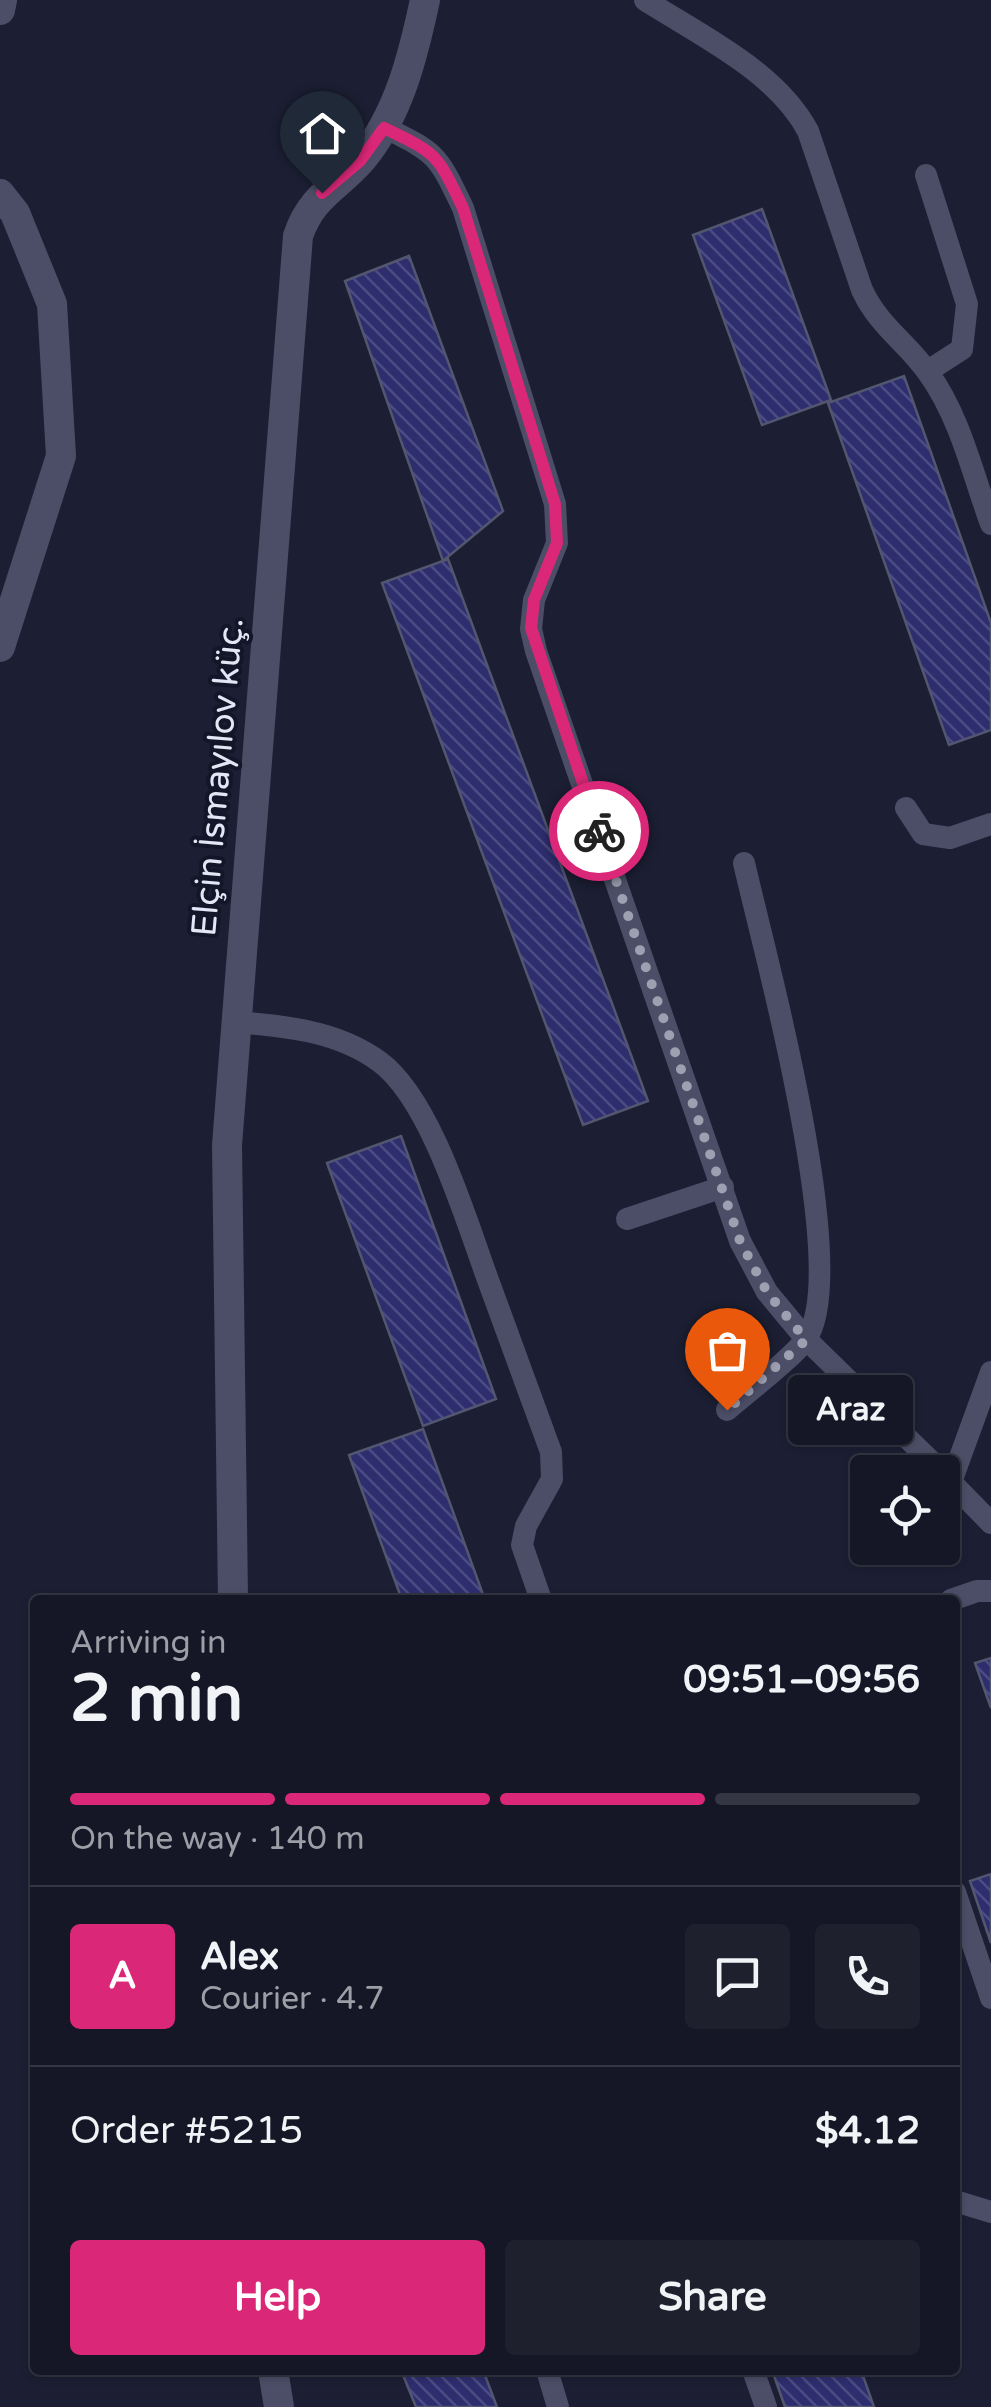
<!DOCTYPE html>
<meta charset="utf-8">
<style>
:root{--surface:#151726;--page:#1e202e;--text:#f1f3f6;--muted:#9d9fa7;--line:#343643;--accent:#db2777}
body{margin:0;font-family:"Varela Round",sans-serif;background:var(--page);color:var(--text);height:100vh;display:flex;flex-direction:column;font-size:38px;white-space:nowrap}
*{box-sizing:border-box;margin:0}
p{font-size:32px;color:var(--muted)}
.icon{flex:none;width:55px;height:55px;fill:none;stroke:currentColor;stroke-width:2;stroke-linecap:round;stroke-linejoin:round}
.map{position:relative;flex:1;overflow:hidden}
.details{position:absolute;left:30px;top:1595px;width:930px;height:780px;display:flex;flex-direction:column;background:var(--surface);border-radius:10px;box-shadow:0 2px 8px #0004,0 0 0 2px var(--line)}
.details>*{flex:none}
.fabs{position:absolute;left:850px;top:1455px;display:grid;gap:20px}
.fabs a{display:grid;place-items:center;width:110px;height:110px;border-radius:10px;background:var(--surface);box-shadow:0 2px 8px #0004,0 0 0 2px var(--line);font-size:50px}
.pin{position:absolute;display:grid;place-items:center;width:85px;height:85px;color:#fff;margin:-102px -42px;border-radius:50% 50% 50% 0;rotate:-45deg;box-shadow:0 0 10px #0007}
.pin .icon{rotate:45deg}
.courier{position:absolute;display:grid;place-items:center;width:100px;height:100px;margin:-50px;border:8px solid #db2777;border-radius:50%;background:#fff;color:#222;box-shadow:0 2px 12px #0007}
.bubble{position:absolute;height:70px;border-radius:10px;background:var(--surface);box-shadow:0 2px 8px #0004,0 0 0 2px var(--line);font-size:32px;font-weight:700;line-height:70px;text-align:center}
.summary em{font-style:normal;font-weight:700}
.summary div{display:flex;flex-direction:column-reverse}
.summary{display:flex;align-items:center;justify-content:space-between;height:170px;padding:0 40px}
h1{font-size:65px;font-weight:700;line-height:75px}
.bar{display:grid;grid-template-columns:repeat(4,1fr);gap:15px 10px;align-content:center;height:120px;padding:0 40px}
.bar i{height:12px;border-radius:8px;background:var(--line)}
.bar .on{background:var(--accent)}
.bar p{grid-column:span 4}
.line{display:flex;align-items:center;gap:25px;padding:0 40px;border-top:2px solid var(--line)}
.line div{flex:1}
.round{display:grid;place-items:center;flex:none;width:105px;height:105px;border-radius:10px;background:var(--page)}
.cta{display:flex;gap:20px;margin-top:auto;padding:20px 40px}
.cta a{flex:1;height:115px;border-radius:10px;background:var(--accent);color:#fff;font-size:40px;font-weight:700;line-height:115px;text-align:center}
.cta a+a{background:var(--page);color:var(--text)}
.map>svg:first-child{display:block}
.building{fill:url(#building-back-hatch);stroke:#53566f;stroke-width:2.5}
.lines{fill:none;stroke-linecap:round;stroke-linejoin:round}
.lane{stroke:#4b4e66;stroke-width:22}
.street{stroke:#4b4e66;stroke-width:30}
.done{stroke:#9ea0b1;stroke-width:10;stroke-dasharray:0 18}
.route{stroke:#db2777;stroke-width:12}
.labels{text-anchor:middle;stroke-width:8;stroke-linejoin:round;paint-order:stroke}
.street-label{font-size:35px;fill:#e4e6f5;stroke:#131529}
</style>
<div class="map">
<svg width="991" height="2407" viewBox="0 0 991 2407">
<defs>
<pattern id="building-back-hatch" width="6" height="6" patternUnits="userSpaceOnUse" patternTransform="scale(2.5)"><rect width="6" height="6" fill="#2e2e6f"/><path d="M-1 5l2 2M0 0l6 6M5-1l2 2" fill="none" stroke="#4c4c84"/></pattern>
</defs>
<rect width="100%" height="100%" fill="#1c1f33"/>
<g class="building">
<path d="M762,209L831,400L762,425L693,235Z"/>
<path d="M409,256L503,511L443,561L345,281Z"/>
<path d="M904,376L991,623V730L949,745L828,403Z"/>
<path d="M448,559L648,1101L583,1125L382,583Z"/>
<path d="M401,1136L496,1399L423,1426L327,1163Z"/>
<path d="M423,1429L485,1600H402L349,1455Z"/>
<path d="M991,1658V1708L975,1663Z"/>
<path d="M991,1874V1943L970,1881Z"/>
<path d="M401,2370H483L497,2407H416Z"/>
<path d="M772,2370H861L874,2407H785Z"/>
</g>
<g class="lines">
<g class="lane">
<path d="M645,0C701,36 776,71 808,131L862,290C880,328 907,342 929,374C960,417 973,475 991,524"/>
<path d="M384,127C438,154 437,154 463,208L555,504L557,543L534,600L531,629L536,651L740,1241L767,1292L806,1339L942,1472"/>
<path d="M926,175L967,304L962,349L928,371"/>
<path d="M906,808L923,834L950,838L991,824"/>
<path d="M235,1022C286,1026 338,1031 380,1062C431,1100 466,1220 488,1280C509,1337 530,1395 551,1452L552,1479L526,1526L522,1545L541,1600"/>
<path d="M627,1219L723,1187"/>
<path d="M727,1410C746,1393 793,1358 806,1339C853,1272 764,951 744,863"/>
<path d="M942,1473L991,1523"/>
<path d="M951,1482L991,1372"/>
<path d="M951,1600L977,1591H991"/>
<path d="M955,1892L991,1998"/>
<path d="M955,2201L991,2212"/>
<path d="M547,2370L558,2407"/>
<path d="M753,2370L766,2407"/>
</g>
<g class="street">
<path d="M0,10L2,0"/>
<path d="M0,194L15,213L52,304L61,456L0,647"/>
<path d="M233,1600L227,1145L298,236C312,195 337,188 362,159C399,114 413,56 425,0"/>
<path d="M273,2370L279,2407"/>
</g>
</g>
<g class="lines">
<path class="done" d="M599,831L740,1241L767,1292L806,1340L727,1410"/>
<path class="route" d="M322,193L360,161L384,128C438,154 437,154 463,208L555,504L557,543L534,600L531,628L599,831"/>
</g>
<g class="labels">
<g class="street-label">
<text transform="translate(217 777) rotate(-85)" y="12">Elçin İsmayılov küç.</text>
</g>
</g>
</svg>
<div class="fabs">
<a><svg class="icon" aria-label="locate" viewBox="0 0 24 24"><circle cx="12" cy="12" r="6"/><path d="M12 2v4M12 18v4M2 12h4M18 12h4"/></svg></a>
</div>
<div class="pin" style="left:727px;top:1410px;background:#ea580c"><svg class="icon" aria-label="bag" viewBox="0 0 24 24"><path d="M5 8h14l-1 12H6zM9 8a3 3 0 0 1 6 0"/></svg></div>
<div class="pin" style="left:322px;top:193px;background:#1f2937"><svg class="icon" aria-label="home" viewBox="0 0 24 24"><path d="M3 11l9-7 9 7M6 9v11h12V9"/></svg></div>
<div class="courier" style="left:599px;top:831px"><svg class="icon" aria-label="bike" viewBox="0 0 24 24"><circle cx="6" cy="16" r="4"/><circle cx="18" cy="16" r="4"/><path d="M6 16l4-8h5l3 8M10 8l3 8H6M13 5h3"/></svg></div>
<div class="bubble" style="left:788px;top:1375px;width:125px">Araz</div>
<section class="details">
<div class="summary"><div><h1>2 min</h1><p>Arriving in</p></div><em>09:51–09:56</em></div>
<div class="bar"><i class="on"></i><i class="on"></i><i class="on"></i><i></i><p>On the way · 140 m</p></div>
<div class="line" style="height:180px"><b class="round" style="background:var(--accent);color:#fff">A</b><div><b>Alex</b><p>Courier · 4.7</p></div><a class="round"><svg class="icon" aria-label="chat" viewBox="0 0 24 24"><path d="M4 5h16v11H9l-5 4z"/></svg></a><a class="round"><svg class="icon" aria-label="phone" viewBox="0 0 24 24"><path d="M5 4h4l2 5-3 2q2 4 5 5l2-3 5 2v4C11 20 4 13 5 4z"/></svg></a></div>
<div class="line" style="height:130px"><div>Order #5215</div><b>$4.12</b></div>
<div class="cta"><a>Help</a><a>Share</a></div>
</section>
</div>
